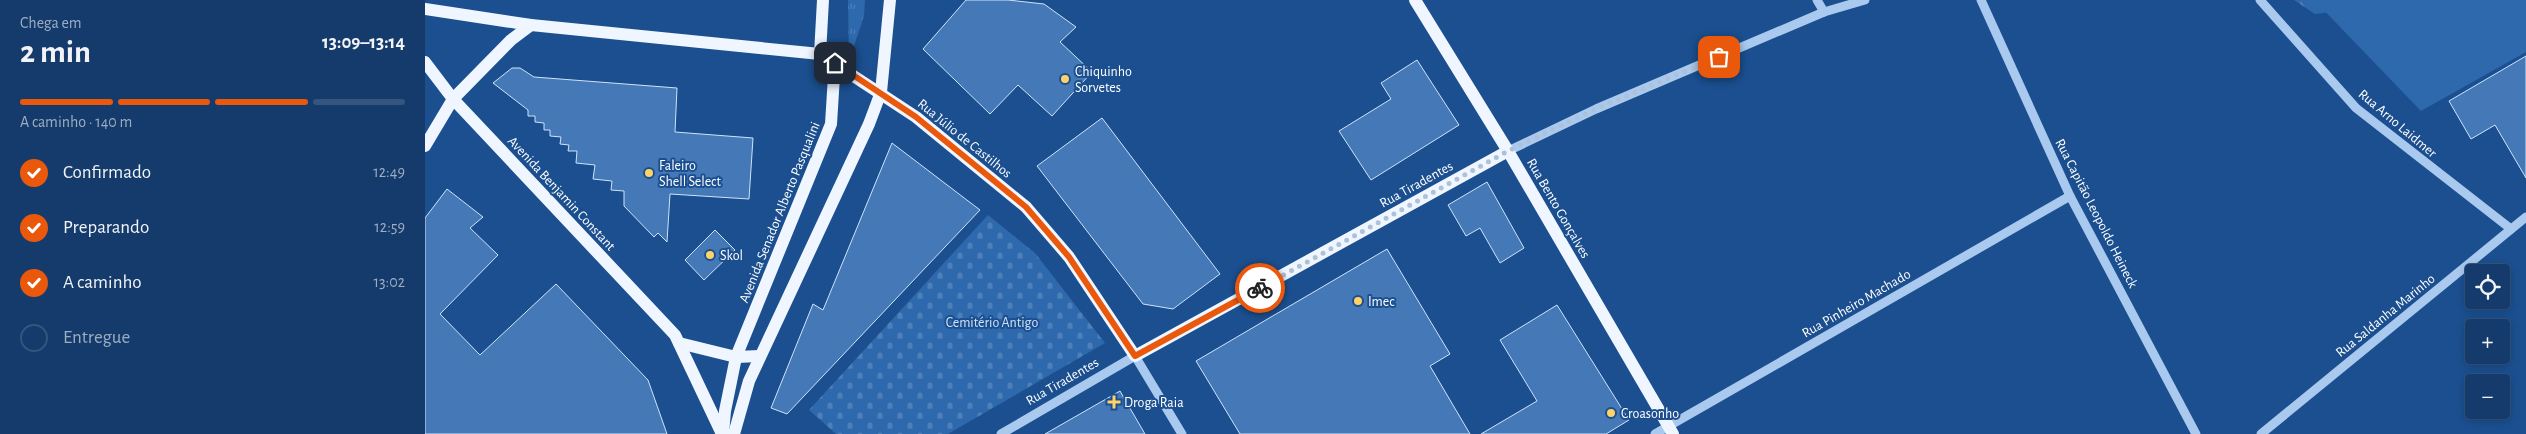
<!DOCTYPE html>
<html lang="pt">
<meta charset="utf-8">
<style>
:root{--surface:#143b6b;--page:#214673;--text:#f1f3f6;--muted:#9dadc1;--line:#33557e;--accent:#ea580c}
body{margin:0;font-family:"Alegreya Sans",sans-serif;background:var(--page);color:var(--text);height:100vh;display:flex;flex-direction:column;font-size:19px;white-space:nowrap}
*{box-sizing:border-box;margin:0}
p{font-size:16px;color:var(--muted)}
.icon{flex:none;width:28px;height:28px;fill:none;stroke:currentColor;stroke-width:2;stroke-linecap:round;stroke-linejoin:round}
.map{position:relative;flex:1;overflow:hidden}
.details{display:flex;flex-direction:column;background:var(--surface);width:425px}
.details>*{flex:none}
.buttons{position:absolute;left:2040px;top:264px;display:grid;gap:10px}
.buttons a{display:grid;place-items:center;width:45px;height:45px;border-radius:5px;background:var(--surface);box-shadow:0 2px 8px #0003,0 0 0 1px var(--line);font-size:25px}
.pin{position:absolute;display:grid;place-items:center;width:42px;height:42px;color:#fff;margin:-21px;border-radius:10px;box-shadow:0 2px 8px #0006}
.courier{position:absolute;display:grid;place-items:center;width:50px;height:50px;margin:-25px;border:4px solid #ea580c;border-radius:50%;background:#fff;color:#222;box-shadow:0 1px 6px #0007}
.summary em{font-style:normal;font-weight:600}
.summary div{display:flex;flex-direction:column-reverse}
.summary{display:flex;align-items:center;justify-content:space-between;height:85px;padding:0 20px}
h1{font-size:32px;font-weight:600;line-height:38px}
.bar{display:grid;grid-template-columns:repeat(4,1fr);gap:8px 5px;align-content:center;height:60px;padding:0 20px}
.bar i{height:6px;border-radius:4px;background:var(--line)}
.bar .selected{background:var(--accent)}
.bar p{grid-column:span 4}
ol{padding:0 20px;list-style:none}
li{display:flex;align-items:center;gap:15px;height:55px}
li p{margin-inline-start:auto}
li .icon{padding:5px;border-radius:50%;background:var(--accent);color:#fff;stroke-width:4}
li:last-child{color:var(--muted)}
li i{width:28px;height:28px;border:2px solid var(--line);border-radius:50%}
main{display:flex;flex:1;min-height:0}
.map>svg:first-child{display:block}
.grass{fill:url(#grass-tufts)}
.forest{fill:url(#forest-firs)}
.cemetery{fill:url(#cemetery-stones)}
.park{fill:#2e69ad}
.building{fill:#4478b7;stroke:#cfe3fa}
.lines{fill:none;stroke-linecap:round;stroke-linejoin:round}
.minor{stroke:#a9c9ee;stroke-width:9}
.major{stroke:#f0f6ff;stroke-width:12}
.done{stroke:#afc1d8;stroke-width:5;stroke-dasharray:0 9}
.route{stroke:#ea580c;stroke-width:6}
.poi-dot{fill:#ffd166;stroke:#1b4f8f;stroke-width:2}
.labels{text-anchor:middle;stroke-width:4;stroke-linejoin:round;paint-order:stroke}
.poi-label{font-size:14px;fill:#fff;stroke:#1b4f8f;text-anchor:start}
.street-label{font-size:14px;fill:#fff;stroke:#1b4f8f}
.park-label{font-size:14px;fill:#cfe3fa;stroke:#1b4f8f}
</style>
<main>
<section class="details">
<div class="summary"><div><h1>2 min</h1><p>Chega em</p></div><em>13:09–13:14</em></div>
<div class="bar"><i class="selected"></i><i class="selected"></i><i class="selected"></i><i></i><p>A caminho · 140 m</p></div>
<ol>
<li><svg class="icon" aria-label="check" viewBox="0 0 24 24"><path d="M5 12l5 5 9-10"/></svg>Confirmado<p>12:49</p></li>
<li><svg class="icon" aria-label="check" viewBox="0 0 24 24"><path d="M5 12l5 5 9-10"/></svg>Preparando<p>12:59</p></li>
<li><svg class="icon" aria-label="check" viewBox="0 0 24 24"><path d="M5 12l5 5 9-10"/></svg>A caminho<p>13:02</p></li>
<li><i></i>Entregue</li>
</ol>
</section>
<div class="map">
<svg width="2101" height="434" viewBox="0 0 2101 434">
<defs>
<pattern id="grass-tufts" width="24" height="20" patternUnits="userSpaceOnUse" patternTransform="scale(1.25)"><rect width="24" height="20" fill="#2e69ad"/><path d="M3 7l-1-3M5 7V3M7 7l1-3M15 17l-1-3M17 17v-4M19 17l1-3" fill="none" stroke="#4d80b9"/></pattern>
<pattern id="forest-firs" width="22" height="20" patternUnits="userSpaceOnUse" patternTransform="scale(1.25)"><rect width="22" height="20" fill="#2e69ad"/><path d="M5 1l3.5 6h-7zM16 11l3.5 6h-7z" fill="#4d80b9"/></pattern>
<pattern id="cemetery-stones" width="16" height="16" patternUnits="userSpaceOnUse" patternTransform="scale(1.25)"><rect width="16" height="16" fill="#2e69ad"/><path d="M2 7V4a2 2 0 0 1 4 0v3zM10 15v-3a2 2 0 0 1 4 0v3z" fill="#4d80b9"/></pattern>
</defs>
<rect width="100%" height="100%" fill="#1b4f8f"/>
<path class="grass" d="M423,0H440L439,16L424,61Z"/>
<path class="forest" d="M1869,0H1902L1906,12L1890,14Z"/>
<path class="cemetery" d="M563,215L610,253L680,343L523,434H411L384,410Z"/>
<path class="park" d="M1889,0H2101V52L1996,111Z"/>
<g class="building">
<path d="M541,0H583L619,4L651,27L635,42L667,72L627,116L593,85L565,114L498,49Z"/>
<path d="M2101,56V178L2070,125L2046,139L2024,101Z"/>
<path d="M992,60L1034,125L946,180L914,131L966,99L956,83Z"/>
<path d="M87,68H95L109,77L252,88L250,132L328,138L324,199L245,194L242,242L233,233L229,237L199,206V191L186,190L187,181L168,179L170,165L151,163L152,151H143L144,145L135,144L136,137L125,136V130H119V123L110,122V116H103V110L68,83Z"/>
<path d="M677,118L795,274L748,309L718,304L612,166Z"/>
<path d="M467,143L555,210L362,414L346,408L388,304L398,310Z"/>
<path d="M1062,182L1099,248L1075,263L1055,228L1041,236L1023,205Z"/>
<path d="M22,189L58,217L45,228L73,255L15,314L55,355L131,284L223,380L242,434H0V218Z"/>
<path d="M290,230L310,250L279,280L260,260Z"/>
<path d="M962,249L1025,354L1005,366L1045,434H815L771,361Z"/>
<path d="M1132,305L1204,420L1181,434H1056L1112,401L1075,340Z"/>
<path d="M695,391L720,434H620Z"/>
</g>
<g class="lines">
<g class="minor">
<path d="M1392,0L1399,12"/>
<path d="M1556,0L1645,196L1771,434"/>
<path d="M1835,0L1931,108L2086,229"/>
<path d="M1083,151L1171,109L1399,12L1440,0"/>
<path d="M576,434L710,356L757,434"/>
<path d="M1230,434L1645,196"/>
<path d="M1836,434L2101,217"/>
</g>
<g class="major">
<path d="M990,0L1083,151L1248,434"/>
<path d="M0,9L106,25L395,54L491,117L601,207L644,257L710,356L1083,151"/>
<path d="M0,62L28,99L250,335L297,434"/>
<path d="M0,146L28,99L86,40L106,25"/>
<path d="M254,343L311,357L335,356"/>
<path d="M298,434L300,411L311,357L406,124L409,76L395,54L398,0"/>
<path d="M309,434L324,381L444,124L456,92L465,0"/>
</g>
</g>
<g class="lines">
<path class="done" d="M835,288L1083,151L1171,109L1294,57"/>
<path class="route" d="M410,63L491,117L601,207L644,257L710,356L835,288"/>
</g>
<g class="poi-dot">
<circle cx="640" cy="79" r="5"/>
<circle cx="224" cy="173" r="5"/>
<circle cx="285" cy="255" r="5"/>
<circle cx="933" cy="301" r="5"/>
<path d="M686.5 394.5h5v5h5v5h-5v5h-5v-5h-5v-5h5z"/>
<circle cx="1186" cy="413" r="5"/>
</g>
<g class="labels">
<g class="poi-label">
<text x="650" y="76">Chiquinho<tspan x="650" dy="16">Sorvetes</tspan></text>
<text x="234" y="170">Faleiro<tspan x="234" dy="16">Shell Select</tspan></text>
<text x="295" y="260">Skol</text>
<text x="943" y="306">Imec</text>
<text x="699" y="407">Droga Raia</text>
<text x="1196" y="418">Croasonho</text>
</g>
<g class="street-label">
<text transform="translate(1973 123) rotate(40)" y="5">Rua Arno Laidmer</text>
<text transform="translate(540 138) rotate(39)" y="5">Rua Júlio de Castilhos</text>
<text transform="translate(991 184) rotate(-29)" y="5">Rua Tiradentes</text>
<text transform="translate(137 193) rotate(47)" y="5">Avenida Benjamin Constant</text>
<text transform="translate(1134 208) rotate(60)" y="5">Rua Bento Gonçalves</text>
<text transform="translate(354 212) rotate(-68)" y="5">Avenida Senador Alberto Pasqualini</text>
<text transform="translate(1672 213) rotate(63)" y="5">Rua Capitão Leopoldo Heineck</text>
<text transform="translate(1431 303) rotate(-30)" y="5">Rua Pinheiro Machado</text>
<text transform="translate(1960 315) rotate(-39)" y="5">Rua Saldanha Marinho</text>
<text transform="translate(637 381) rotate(-30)" y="5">Rua Tiradentes</text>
</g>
<g class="park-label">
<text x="567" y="327">Cemitério Antigo</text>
</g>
</g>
</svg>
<div class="buttons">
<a><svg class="icon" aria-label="locate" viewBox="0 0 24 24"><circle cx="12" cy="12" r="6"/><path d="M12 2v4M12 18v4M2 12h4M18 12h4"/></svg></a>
<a>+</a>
<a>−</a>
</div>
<div class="pin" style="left:1294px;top:57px;background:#ea580c"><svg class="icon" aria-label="bag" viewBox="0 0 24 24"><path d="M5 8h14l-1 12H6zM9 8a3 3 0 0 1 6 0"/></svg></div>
<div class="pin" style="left:410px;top:63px;background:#1f2937"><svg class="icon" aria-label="home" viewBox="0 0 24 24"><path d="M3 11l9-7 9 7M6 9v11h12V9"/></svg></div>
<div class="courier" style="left:835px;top:288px"><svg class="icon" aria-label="bike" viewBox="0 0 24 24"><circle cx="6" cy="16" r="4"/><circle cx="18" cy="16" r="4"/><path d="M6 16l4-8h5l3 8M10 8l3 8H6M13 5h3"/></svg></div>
</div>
</main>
